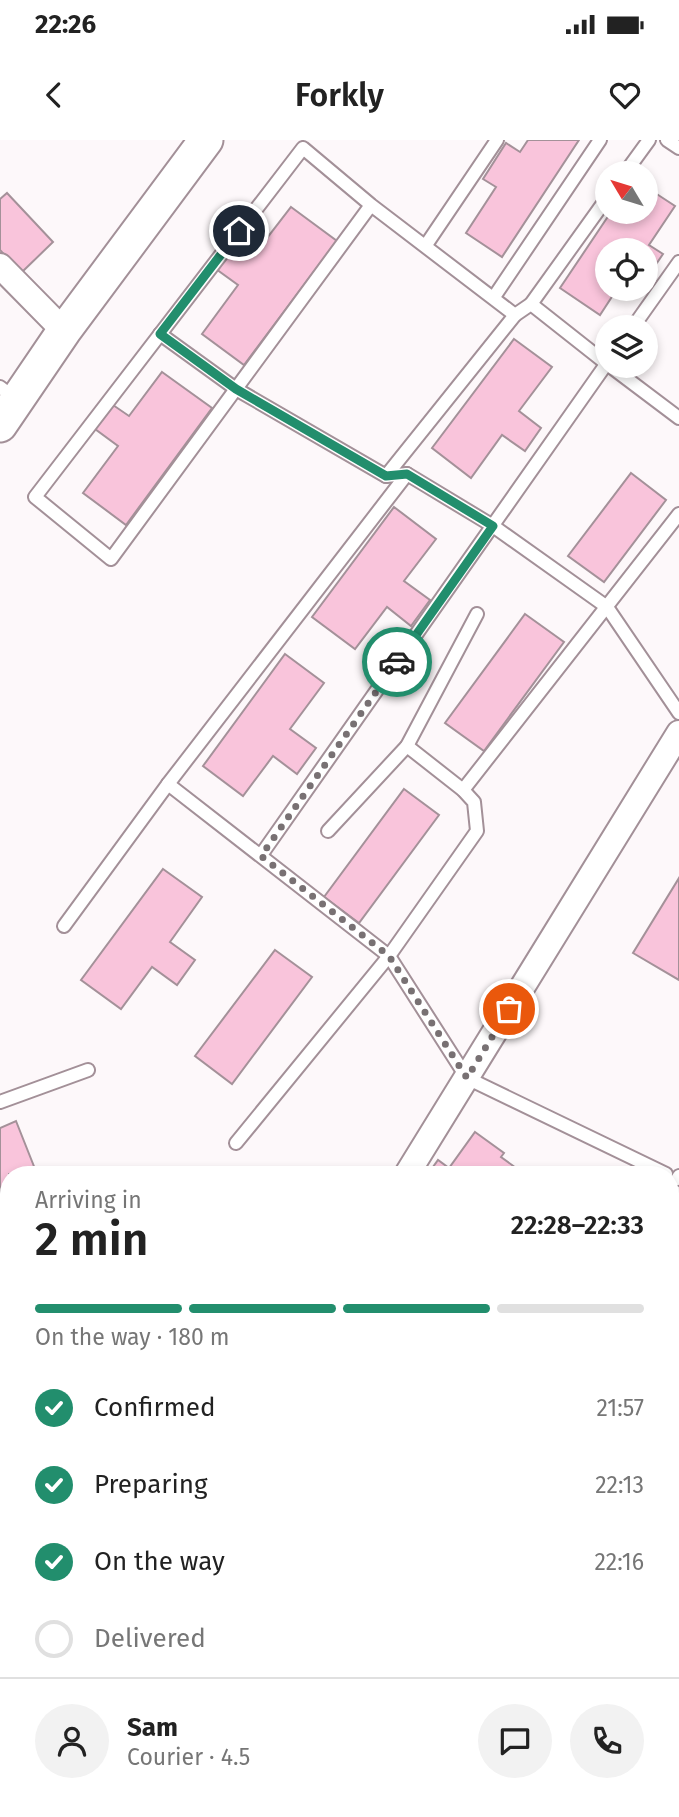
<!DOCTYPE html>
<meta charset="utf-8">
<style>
:root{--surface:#fff;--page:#f2f2f2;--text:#222;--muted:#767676;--line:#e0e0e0;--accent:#228e6d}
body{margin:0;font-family:"Fira Sans",sans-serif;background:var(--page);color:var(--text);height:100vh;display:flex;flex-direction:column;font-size:26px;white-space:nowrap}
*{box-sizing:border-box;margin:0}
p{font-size:23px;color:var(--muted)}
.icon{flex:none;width:38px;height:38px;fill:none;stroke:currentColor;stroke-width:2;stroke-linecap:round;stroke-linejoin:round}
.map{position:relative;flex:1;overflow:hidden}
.side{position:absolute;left:0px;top:1026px;width:679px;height:653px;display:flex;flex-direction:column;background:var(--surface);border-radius:28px 28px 0 0;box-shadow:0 4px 10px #0003}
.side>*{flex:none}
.needle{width:46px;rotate:308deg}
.fabs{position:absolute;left:595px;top:21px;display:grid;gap:14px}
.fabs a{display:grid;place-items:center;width:63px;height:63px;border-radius:50%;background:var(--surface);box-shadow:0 4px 10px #0003;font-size:35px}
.pin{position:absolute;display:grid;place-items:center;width:60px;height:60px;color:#fff;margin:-30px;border:4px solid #fff;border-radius:50%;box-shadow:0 2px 7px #0007}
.courier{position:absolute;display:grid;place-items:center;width:70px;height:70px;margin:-35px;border:5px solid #228e6d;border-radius:50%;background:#fff;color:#222;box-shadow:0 2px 9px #0007}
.headline em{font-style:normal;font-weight:600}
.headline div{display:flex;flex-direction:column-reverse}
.headline{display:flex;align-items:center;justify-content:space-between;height:119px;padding:0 35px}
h1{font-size:46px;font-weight:600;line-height:52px}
.bar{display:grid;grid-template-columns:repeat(4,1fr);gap:10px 7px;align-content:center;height:84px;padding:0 35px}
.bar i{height:9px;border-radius:5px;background:var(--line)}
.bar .on{background:var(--accent)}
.bar p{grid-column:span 4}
.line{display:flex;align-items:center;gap:18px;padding:0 35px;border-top:2px solid var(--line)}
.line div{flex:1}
.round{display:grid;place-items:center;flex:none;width:74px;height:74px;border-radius:37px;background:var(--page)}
ol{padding:0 35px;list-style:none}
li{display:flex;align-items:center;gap:21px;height:77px}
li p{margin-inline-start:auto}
li .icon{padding:7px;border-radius:50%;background:var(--accent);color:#fff;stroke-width:4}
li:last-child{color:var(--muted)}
li i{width:38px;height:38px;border:4px solid var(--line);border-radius:50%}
.status{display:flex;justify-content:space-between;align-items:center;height:49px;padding:0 35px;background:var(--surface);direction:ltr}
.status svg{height:19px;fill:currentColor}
header{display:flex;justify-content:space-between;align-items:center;height:91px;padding:0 35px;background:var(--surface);font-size:32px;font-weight:600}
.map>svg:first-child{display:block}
.forest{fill:#ef9ac1}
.building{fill:#f9c4db;stroke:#a49199;stroke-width:2}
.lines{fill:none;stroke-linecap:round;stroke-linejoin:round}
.lane-casing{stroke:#a39098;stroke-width:16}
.street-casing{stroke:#a39098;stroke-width:28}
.secondary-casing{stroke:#a39098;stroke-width:37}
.lane{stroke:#fff;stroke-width:12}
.street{stroke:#fff;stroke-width:24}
.secondary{stroke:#fff;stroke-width:33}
.done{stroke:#787173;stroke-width:7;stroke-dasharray:0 12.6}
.route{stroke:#228e6d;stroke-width:9}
</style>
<div class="status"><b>22:26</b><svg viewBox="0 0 49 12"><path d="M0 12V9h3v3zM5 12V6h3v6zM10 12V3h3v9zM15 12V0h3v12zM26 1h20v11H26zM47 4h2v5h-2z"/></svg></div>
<header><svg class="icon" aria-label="back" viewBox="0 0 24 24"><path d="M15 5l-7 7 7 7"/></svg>Forkly<svg class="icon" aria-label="heart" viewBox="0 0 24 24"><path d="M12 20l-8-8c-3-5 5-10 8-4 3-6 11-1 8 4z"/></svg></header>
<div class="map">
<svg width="679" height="1677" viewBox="0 0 679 1677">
<rect width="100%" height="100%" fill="#fdf8fa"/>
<path class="forest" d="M670,1335L679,1338V1677H480L481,1670H670Z"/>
<g class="building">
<path d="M528,0H579L502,117L466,93L496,47L483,39L506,3L520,12Z"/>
<path d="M646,47L675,66L649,105L663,114L646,139V110H607V149H617L600,175L560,148L611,72H646Z"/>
<path d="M7,53L53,102L21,133L0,110V59Z"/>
<path d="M291,67L337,101L244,225L202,194L238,145L216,129L237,101L254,115Z"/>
<path d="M514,199L552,227L519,271L541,288L525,311L502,295L471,338L432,308Z"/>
<path d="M162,232L212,268L126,385L83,353L118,306L95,289L113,265L129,276Z"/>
<path d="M631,333L666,360L604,442L568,416Z"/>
<path d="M394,367L436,399L404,441L430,460L411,486L387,467L355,509L312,477Z"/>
<path d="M525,474L564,502L484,611L445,583Z"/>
<path d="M285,514L324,543L290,589L316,608L297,634L273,616L243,656L203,626Z"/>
<path d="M404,649L439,675L359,783L324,757Z"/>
<path d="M163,729L202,757L170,802L195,820L177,845L152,827L121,869L81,840Z"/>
<path d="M679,738V840L633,813Z"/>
<path d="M275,810L312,837L232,944L195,916Z"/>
<path d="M16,981L37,1034H9V1082L0,1085V988Z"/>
<path d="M475,992L504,1013L501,1017L516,1028L511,1034H428L438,1020L449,1028Z"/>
<path d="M679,1219V1254L678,1255L670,1241V1225Z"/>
<path d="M387,1670H443L440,1677H385Z"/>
</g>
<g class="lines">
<g class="lane-casing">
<g id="lane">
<path d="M667,0L679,8"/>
<path d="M625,33L649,0"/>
<path d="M371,65L111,419L35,357L303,8L371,65L515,175L531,164L607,224"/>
<path d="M426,105L497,0"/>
<path d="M494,157L600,0"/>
<path d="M531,164L607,58"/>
<path d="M633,187L679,122"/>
<path d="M160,194L236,249L386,336L407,334L493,386L607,467L679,573"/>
<path d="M610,226L679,278"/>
<path d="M0,247L17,260"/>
<path d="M386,336L515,175"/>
<path d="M168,644L389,816L467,938L666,1034"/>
<path d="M463,650L679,374"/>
<path d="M328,691L407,606L477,474"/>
<path d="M261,715L607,223"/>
<path d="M64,786L168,644L407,334"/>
<path d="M0,962L88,930"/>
<path d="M236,1003L389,816L477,691L474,662L463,650L407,606"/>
<path d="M677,1039L679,1036"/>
<path d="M0,1325L9,1331"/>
</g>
</g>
<g class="street-casing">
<g id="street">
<path d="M0,126L64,191"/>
<path d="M407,1034L679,593"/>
<path d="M15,1677L19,1670"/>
</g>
</g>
<g class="secondary-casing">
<g id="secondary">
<path d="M0,285L64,191L206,0"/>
<path d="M0,1594L9,1598"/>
<path d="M154,1670L170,1677"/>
</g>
</g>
<use href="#lane" class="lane"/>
<use href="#street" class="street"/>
<use href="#secondary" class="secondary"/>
</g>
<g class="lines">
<path class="done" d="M397,522L261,716L389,816L467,938L509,869"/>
<path class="route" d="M239,91L160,194L236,249L386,336L407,334L493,386L397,522"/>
</g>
</svg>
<div class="fabs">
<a><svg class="needle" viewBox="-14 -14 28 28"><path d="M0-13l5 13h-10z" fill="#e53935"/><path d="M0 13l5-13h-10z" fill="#767676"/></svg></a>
<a><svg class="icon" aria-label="locate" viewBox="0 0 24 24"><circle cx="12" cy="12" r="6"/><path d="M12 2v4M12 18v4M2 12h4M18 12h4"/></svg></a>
<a><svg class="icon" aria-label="layers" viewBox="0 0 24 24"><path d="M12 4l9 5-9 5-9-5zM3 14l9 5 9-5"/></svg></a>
</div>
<div class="pin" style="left:509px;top:869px;background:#ea580c"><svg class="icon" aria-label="bag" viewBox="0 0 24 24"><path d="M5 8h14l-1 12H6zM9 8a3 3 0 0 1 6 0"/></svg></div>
<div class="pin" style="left:239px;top:91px;background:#1f2937"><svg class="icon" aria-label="home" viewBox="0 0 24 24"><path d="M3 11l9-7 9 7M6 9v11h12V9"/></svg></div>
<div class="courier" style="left:397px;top:522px"><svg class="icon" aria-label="car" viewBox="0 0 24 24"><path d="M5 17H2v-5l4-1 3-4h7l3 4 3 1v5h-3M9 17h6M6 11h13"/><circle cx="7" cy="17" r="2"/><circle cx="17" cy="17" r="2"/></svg></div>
<section class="side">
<div class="headline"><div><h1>2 min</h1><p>Arriving in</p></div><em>22:28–22:33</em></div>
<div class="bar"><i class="on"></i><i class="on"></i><i class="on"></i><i></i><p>On the way · 180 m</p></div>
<ol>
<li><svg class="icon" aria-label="check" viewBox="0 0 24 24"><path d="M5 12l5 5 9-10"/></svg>Confirmed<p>21:57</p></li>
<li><svg class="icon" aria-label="check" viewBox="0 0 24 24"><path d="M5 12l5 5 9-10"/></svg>Preparing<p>22:13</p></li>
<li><svg class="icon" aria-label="check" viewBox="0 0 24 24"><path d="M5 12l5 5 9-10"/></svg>On the way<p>22:16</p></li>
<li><i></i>Delivered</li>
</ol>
<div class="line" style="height:126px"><a class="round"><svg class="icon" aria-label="person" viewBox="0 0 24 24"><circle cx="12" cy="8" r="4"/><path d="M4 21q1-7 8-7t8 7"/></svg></a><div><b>Sam</b><p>Courier · 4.5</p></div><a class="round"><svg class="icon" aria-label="chat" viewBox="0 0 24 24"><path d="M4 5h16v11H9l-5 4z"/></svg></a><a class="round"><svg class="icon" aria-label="phone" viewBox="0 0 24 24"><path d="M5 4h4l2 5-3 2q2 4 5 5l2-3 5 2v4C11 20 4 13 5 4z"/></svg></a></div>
</section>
</div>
